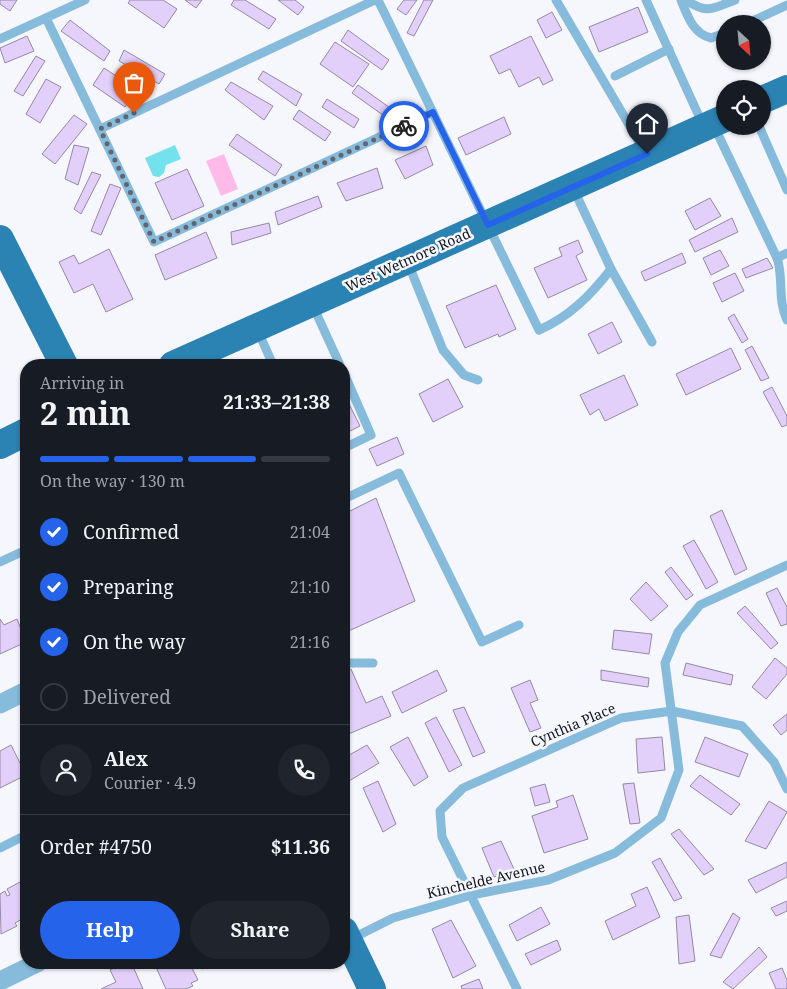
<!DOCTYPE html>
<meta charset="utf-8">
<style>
:root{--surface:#171b24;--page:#20242c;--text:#f1f3f6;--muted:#9ea1a6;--line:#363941;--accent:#2563eb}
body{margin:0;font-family:"Noto Serif",serif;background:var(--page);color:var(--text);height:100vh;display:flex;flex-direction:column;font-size:19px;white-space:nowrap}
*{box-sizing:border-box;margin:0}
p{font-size:16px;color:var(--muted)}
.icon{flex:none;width:28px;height:28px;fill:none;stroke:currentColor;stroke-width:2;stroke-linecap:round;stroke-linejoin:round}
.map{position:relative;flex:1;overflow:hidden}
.sheet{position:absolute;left:20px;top:359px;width:330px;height:610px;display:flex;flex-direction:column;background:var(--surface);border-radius:20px;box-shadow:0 1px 4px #0004}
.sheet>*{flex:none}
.needle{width:32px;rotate:154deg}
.controls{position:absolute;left:716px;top:15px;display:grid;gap:10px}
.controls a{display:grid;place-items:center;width:55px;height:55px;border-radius:50%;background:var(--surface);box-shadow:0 1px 4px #0004;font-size:25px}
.pin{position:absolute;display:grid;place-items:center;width:42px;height:42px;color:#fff;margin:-51px -21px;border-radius:50% 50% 50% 0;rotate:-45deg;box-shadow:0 0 5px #0007}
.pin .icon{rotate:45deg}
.courier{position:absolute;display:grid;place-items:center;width:50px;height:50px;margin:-25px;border:4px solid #2563eb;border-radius:50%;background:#fff;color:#222;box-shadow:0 1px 6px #0007}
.overview em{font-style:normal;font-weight:700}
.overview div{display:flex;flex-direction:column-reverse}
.overview{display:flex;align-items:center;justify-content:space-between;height:85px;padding:0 20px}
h1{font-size:32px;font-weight:700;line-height:38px}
.bar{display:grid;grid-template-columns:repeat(4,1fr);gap:8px 5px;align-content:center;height:60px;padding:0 20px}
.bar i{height:6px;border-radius:4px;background:var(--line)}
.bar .selected{background:var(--accent)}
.bar p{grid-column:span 4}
.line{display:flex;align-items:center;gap:12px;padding:0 20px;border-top:1px solid var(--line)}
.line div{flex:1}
.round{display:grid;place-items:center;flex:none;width:52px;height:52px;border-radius:26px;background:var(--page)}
ol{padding:0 20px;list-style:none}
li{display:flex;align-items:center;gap:15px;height:55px}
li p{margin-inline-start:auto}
li .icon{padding:5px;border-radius:50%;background:var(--accent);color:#fff;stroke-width:4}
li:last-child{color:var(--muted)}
li i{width:28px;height:28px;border:2px solid var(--line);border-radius:50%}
.button{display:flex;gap:10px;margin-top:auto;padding:10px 20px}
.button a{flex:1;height:58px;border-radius:30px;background:var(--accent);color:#fff;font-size:20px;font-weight:700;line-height:58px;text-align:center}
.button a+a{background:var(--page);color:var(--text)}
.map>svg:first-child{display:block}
.green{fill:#ffbaea}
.water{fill:#74e2ec}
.building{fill:#e2d0fa;stroke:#9589a5}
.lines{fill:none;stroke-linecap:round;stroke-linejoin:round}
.service{stroke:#87bbdc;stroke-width:9}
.minor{stroke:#87bbdc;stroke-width:19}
.primary{stroke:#2b83b3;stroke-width:28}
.done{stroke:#62656e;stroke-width:5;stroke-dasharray:0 9}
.route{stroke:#2563eb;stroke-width:6}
.labels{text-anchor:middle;stroke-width:5;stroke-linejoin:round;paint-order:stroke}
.street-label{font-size:14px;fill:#131621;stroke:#f5f7fd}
</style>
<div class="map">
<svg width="787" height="989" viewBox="0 0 787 989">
<rect width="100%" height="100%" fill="#f5f7fd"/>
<path class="green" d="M224,154L238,189L221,196L206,161Z"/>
<path class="water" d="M175,145L181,159L166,165L164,173L159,177L153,176L145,158Z"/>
<g class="building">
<path d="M0,0H17L10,11L0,4Z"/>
<path d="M130,0H163L177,9L164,28L128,3Z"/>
<path d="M185,0H202L196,8Z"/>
<path d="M234,0H245L276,19L269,29L231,5Z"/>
<path d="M278,0H295L304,7L298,15Z"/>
<path d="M404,0H417L406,15L397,9Z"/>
<path d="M424,0H433L414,36L407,33Z"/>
<path d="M638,7L648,32L599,52L589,27Z"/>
<path d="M552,12L562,30L546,38L537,20Z"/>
<path d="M70,20L110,51L104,61L61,31Z"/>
<path d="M348,30L389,60L382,70L341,41Z"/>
<path d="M27,36L34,51L5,63L0,48Z"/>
<path d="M531,36L553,80L543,85L539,77L519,87L510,69L499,74L490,56Z"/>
<path d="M335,42L369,64L353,87L320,64Z"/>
<path d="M124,50L165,74L159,84L119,61Z"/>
<path d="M36,56L45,61L23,96L14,91Z"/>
<path d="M104,68L136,89L125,107L93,85Z"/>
<path d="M263,71L302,94L296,106L258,79Z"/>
<path d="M46,79L61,87L40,123L26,114Z"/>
<path d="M231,82L273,106L264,120L225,90Z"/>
<path d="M358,85L393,110L387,118L352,93Z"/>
<path d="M327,99L359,119L354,128L322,107Z"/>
<path d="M299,110L331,132L325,141L293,119Z"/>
<path d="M74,115L87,124L55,164L42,154Z"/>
<path d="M504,117L511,134L466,155L458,138Z"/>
<path d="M237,134L282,165L275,176L229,145Z"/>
<path d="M74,145L89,148L78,185L65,179Z"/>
<path d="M426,146L433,165L405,179L395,160Z"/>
<path d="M377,168L383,188L346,201L337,183Z"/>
<path d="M187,169L204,206L172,220L155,183Z"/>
<path d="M92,172L101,175L81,214L74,209Z"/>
<path d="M110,184L121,188L101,235L91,231Z"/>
<path d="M318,196L322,207L278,225L275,212Z"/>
<path d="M710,198L721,216L695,230L685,211Z"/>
<path d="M732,218L738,232L695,252L689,240Z"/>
<path d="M269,223L271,233L232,245L231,232Z"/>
<path d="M206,232L217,258L165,280L155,255Z"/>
<path d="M578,240L583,252L576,256L587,280L548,298L534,268L562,256L559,248Z"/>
<path d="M109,249L133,299L106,312L93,284L74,293L59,262L74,255L79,264Z"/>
<path d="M720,250L729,266L711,275L703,258Z"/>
<path d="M682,253L686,263L645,281L641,272Z"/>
<path d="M767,258L773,268L746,278L742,269Z"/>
<path d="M735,273L744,291L722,302L713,283Z"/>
<path d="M496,285L516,329L499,337L498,334L465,348L446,306Z"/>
<path d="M734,314L748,339L742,343L728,318Z"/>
<path d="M612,322L622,342L598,354L588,334Z"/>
<path d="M752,346L769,378L761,381L745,350Z"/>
<path d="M731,348L741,369L686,395L676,374Z"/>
<path d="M624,375L638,405L605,421L599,409L590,415L580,395Z"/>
<path d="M448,379L463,407L433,422L419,394Z"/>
<path d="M772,387L787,416V425L782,427L763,392Z"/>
<path d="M344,394L360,426L344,434Z"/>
<path d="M397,437L404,454L377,466L369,449Z"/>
<path d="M376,498L415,601L344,633V514Z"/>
<path d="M722,510L747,569L735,575L710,516Z"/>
<path d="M694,540L718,582L706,589L683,546Z"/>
<path d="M671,567L693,595L686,600L665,572Z"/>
<path d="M646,582L668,606L651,621L630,599Z"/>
<path d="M777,588L787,607V624L781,626L766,593Z"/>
<path d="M745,606L778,643L771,649L737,613Z"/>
<path d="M0,619L4,625L17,619L26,642L0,654Z"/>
<path d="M614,630L652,634L649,654L612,649Z"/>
<path d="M775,658L787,668V674L766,699L752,687Z"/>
<path d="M686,663L733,675L731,685L683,675Z"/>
<path d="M351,669L366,703L382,696L391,716L346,735L344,729V672Z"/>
<path d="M437,670L447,691L402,713L392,692Z"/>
<path d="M601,670L649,678L648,687L601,680Z"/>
<path d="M530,680L538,700L530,703L541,728L530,732L511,688Z"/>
<path d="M464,707L485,752L473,757L453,710Z"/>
<path d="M787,714V730L781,735L773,725Z"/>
<path d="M436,717L462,765L449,772L425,723Z"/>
<path d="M408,737L428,777L414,786L390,747Z"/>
<path d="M662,737L665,770L638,773L636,739Z"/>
<path d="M705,737L748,754L739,777L695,762Z"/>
<path d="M11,745L26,775L0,788V751Z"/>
<path d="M367,745L379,763L344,784V758Z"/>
<path d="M700,775L740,804L731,815L690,786Z"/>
<path d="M378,781L396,824L383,832L363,788Z"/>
<path d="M634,783L640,823L630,824L623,784Z"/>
<path d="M545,784L550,802L535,806L530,788Z"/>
<path d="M573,795L588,839L544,853L532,816L558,807L556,801Z"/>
<path d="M769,801L787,812L766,849L745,841Z"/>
<path d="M679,829L714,869L704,875L671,834Z"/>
<path d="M501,841L514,869L494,877L482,848Z"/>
<path d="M660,858L682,898L674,901L652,862Z"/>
<path d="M787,862V877L756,893L748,880Z"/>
<path d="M20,882L26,894V917L15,923L17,926L1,934L0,894L5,891L7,896L10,895L7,889Z"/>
<path d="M647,887L660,917L613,940L605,921L636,906L631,894Z"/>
<path d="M787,901V911L776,916L771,908Z"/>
<path d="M541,907L550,924L517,941L509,925Z"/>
<path d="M733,913L740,918L721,958L710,955Z"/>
<path d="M689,915L695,961L679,964L676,917Z"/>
<path d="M451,920L476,966L453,978L432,929Z"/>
<path d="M557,940L561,950L531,965L525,954Z"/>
<path d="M759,947L767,957L733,989L723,982Z"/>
<path d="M126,962H131L143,989H101L116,982L110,970Z"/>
<path d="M161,962H189L198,980L191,983L193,986L186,989H166L155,965Z"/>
<path d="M199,962H215L202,969Z"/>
<path d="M782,968L787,980V989H776L769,973Z"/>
<path d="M479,979L483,989H462L461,986Z"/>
</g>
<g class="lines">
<g class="service">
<path d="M378,0L539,330C569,317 591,295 611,269"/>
<path d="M556,0L645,152"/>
<path d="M646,0L703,125"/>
<path d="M681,0C687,15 693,34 711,38L725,33"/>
<path d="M686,0C708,15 713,8 735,0"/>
<path d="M46,18L154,242L433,112"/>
<path d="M746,24L787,5"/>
<path d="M0,39L85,0"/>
<path d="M615,76L669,49"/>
<path d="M714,126L777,258C784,278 777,299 787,320"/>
<path d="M759,126L787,190"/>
<path d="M100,129L375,0"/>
<path d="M574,190L611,269L652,342"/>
<path d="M777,258L787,253"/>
<path d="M408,263L443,350L464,375L478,380"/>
<path d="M313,306L340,365"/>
<path d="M258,331L273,365"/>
<path d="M344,373L371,435L344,448"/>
<path d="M344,499L399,473L482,642L519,625"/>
<path d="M0,562L26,550"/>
<path d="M344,663H373"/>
<path d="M0,848L26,835"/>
<path d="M351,939L393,918L472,895L548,880L615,853L661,818L679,770L665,663L678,632L700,605L787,565"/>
<path d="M517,989L442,837L440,811L463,788L621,718L672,711L742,726L774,762L787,789"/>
</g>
<g class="minor">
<path d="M0,704L26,691"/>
<path d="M0,981L39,962"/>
</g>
<g class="primary">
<path d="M762,100L787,89"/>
<path d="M0,239L64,365"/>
<path d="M173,365L725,118"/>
<path d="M0,445L26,432"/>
<path d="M344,931L372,989"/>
</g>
</g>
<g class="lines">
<path class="done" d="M134,113L100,129L154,242L404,126"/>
<path class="route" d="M404,126L433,112L488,225L647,154"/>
</g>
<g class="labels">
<g class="street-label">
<text transform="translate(408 260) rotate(-24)" y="5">West Wetmore Road</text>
<text transform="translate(573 725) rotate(-23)" y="5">Cynthia Place</text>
<text transform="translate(486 880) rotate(-13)" y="5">Kinchelde Avenue</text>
</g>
</g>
</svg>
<div class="controls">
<a><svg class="needle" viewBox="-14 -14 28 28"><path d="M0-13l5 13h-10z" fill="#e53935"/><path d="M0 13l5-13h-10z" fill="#9ea1a6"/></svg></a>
<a><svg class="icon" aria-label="locate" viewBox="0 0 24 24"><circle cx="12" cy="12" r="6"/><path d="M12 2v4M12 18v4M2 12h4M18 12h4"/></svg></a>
</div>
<div class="pin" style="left:134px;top:113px;background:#ea580c"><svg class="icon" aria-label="bag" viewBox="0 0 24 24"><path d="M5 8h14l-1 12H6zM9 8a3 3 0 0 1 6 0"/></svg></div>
<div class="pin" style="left:647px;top:154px;background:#1f2937"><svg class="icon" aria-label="home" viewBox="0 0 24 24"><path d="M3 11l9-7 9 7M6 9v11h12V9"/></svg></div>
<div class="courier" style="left:404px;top:126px"><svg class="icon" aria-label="bike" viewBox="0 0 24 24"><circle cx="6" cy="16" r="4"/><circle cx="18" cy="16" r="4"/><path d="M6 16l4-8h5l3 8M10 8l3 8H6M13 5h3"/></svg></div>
<section class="sheet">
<div class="overview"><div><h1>2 min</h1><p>Arriving in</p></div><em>21:33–21:38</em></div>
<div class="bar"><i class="selected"></i><i class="selected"></i><i class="selected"></i><i></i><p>On the way · 130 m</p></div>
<ol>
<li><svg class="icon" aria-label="check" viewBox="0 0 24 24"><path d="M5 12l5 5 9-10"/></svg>Confirmed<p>21:04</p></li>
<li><svg class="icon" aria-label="check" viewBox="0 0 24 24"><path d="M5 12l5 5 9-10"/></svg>Preparing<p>21:10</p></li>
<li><svg class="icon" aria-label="check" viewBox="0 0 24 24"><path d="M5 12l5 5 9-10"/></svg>On the way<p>21:16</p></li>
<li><i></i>Delivered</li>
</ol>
<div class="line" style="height:90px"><a class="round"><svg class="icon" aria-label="person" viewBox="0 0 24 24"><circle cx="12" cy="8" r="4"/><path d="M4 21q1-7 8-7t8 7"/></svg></a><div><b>Alex</b><p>Courier · 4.9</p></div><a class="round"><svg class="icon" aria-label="phone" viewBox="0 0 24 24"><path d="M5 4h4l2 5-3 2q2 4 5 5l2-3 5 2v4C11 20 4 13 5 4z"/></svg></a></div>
<div class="line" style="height:65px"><div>Order #4750</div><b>$11.36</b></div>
<div class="button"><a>Help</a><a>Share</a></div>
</section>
</div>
